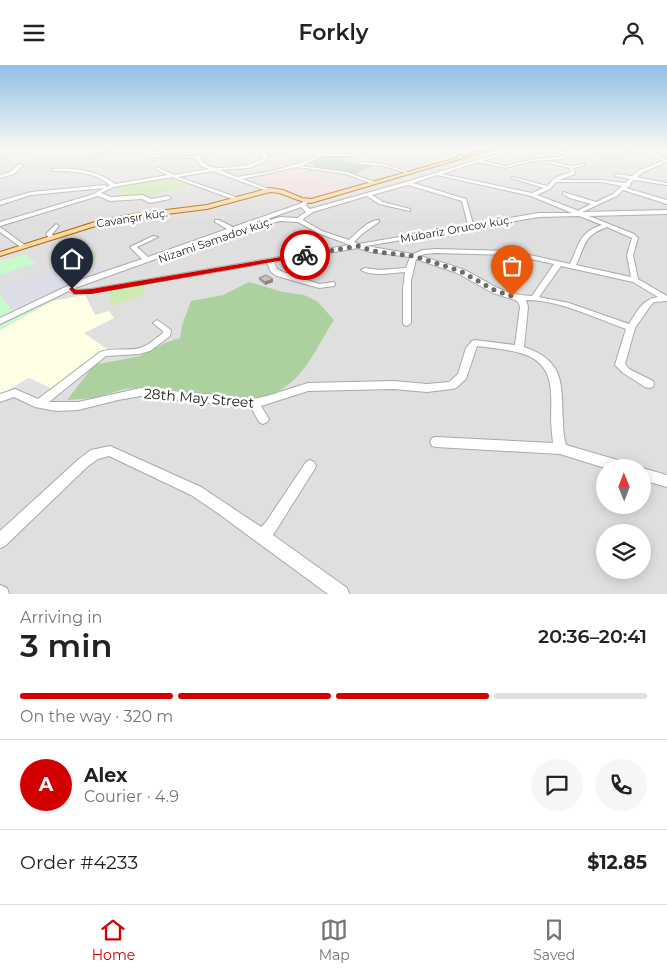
<!DOCTYPE html>
<meta charset="utf-8">
<style>
:root{--surface:#fff;--page:#f6f6f6;--text:#222;--muted:#767676;--line:#e0e0e0;--accent:#d40000}
body{margin:0;font-family:Montserrat,sans-serif;background:var(--page);color:var(--text);height:100vh;display:flex;flex-direction:column;font-size:19px;white-space:nowrap}
*{box-sizing:border-box;margin:0}
p{font-size:16px;color:var(--muted)}
.icon{flex:none;width:28px;height:28px;fill:none;stroke:currentColor;stroke-width:2;stroke-linecap:round;stroke-linejoin:round}
.map{position:relative;height:529px;overflow:hidden}
.side{display:flex;flex-direction:column;background:var(--surface);flex:1}
.side>*{flex:none}
.needle{width:32px;rotate:359deg}
.tools{position:absolute;left:596px;top:394px;display:grid;gap:10px}
.tools a{display:grid;place-items:center;width:55px;height:55px;border-radius:50%;background:var(--surface);box-shadow:0 2px 12px #0003;font-size:25px}
.pin{position:absolute;display:grid;place-items:center;width:42px;height:42px;color:#fff;margin:-51px -21px;border-radius:50% 50% 50% 0;rotate:-45deg;box-shadow:0 0 5px #0007}
.pin .icon{rotate:45deg}
.courier{position:absolute;display:grid;place-items:center;width:50px;height:50px;margin:-25px;border:4px solid #d40000;border-radius:50%;background:#fff;color:#222;box-shadow:0 1px 6px #0007}
.summary em{font-style:normal;font-weight:600}
.summary div{display:flex;flex-direction:column-reverse}
.summary{display:flex;align-items:center;justify-content:space-between;height:85px;padding:0 20px}
h1{font-size:32px;font-weight:600;line-height:38px}
.bar{display:grid;grid-template-columns:repeat(4,1fr);gap:8px 5px;align-content:center;height:60px;padding:0 20px}
.bar i{height:6px;border-radius:4px;background:var(--line)}
.bar .selected{background:var(--accent)}
.bar p{grid-column:span 4}
.line{display:flex;align-items:center;gap:12px;padding:0 20px;border-top:1px solid var(--line)}
.line div{flex:1}
.round{display:grid;place-items:center;flex:none;width:52px;height:52px;border-radius:26px;background:var(--page)}
header{display:flex;justify-content:space-between;align-items:center;height:65px;padding:0 20px;background:var(--surface);font-size:22px;font-weight:600}
.tab-bar{display:flex;justify-content:space-around;align-items:center;height:70px;border-top:1px solid var(--line);background:var(--surface);font-size:14px;color:var(--muted)}
.tab-bar a{display:grid;justify-items:center;gap:2px}
.tab-bar .selected{color:var(--accent)}
.map>svg:first-child{display:block}
.residential{fill:#e0dfdf;fill-rule:evenodd}
.commercial{fill:#f2dad9}
.education{fill:#ffffe5}
.grass{fill:#cdebb0}
.forest{fill:#add19e}
.cemetery{fill:#aacbaf}
.park{fill:#c8facc}
.parking{fill:#e2e2e2}
.plaza{fill:#dddde8}
.lines{fill:none;stroke-linecap:round;stroke-linejoin:round}
.minor-casing{stroke:#a9a9a9;stroke-width:2}
.major-casing{stroke:#a06b00;stroke-width:2}
.minor{fill:#fff;fill-rule:evenodd}
.major{fill:#fcd6a4;fill-rule:evenodd}
.wall{fill:#aba49e}
.shaded-wall{fill:#8b8681}
.building{fill:#c7bfb8;stroke:#8b8681}
.route{fill:#d40000}
.done{stroke:#6b6a68;stroke-width:5;stroke-dasharray:0 9}
.labels{text-anchor:middle;stroke-width:5;stroke-linejoin:round;paint-order:stroke}
.far-street-label{font-size:11px;fill:#222;stroke:#fff}
.street-label{font-size:14px;fill:#222;stroke:#fff}
</style>
<header><svg class="icon" aria-label="menu" viewBox="0 0 24 24"><path d="M4 6h16M4 12h16M4 18h16"/></svg>Forkly<svg class="icon" aria-label="person" viewBox="0 0 24 24"><circle cx="12" cy="8" r="4"/><path d="M4 21q1-7 8-7t8 7"/></svg></header>
<div class="map">
<svg width="667" height="529" viewBox="0 0 667 529">
<rect width="100%" height="100%" fill="#f2efe9"/>
<path class="residential" d="M0,84H667V529H0ZM605,402H642V440H605ZM605,468H642V505H605Z"/>
<path class="commercial" d="M290,104L335,115L332,117L346,123L314,132L309,130L297,133L256,111Z"/>
<path class="education" d="M85,230L95,250L109,246L114,253L84,268L107,284L55,325L29,313L0,330V265L52,236Z"/>
<g class="grass">
<path d="M171,113L189,122L147,130L123,131L118,122Z"/>
<path d="M92,186L100,192L63,205L56,197Z"/>
<path d="M143,220L144,230L111,241L109,226Z"/>
</g>
<path class="forest" d="M249,217L283,227L304,230L317,236L334,255C311,291 300,327 253,334L148,322L124,324L95,333L67,335L94,300L140,291L165,278L180,273L182,260L191,236L223,230Z"/>
<path class="cemetery" d="M320,91H337L348,93L344,97L375,100L356,109L312,104L314,100L307,97Z"/>
<g class="park">
<path d="M25,189L36,198L0,210V196Z"/>
<path d="M0,229L11,244L45,232L52,236L0,265Z"/>
</g>
<g class="parking">
<path d="M424,106L429,107L314,141L309,137L328,134Z"/>
<path d="M29,313L52,324L37,335L12,323Z"/>
</g>
<path class="plaza" d="M70,202L82,213L67,219L66,232L52,236L45,232L17,245L11,244L0,229V224Z"/>
<g class="lines">
<g class="minor-casing">
<g id="minor">
<path d="M30,84H35L0,93V91Z"/>
<path d="M126,84H133L143,87L161,84L148,88C158,91 186,93 196,90C204,89 211,84 220,84L199,92C203,97 205,100 211,102C222,105 258,101 264,91L255,89V87L265,89L277,85V84H281L280,87L269,90L264,97L249,103L220,105L237,112L273,106L309,95L326,84H330L325,89H352L363,84H367L353,91H322L302,101L347,107L377,118L373,119L346,109L297,102L242,114L269,124V125L267,126L213,106L178,112L239,133V135H235L172,112L114,122L101,128L111,132L143,130L151,134L168,131L171,133L170,134L150,138L142,134L110,136L98,131L0,161V157L94,129L104,123L31,130L0,140V136L31,127L105,120L107,122L110,120C95,107 73,106 53,106L51,104C72,102 98,105 115,119L168,110L155,104L157,102L174,110L209,104L201,101L195,93L155,92L130,85L88,92L86,91Z"/>
<path d="M434,84H439L464,92L461,93Z"/>
<path d="M513,84H518L483,96L505,101L534,94L562,92L566,89L547,85L546,84L569,88L576,84H580L577,86L623,92L621,93L574,88L563,94L534,96L505,103L478,97L442,109L532,128L544,123L511,113L513,112L547,121L556,112L571,107L569,103L549,98V96L571,101L583,99L585,100L573,103L575,109L559,115H601L625,118L630,114L615,111V109L632,111L639,105L663,96L654,91L623,85L621,84L655,89L667,95V97L643,107L637,112L667,118V120L634,115L630,119V121L626,123L667,135V139L623,125L617,131L582,147L667,145V149L589,151L634,169L638,173L633,190L638,214L667,231V236L654,237L651,240L635,263L625,299L629,304L653,316L654,319L653,322L649,323L645,322L623,308L615,300L626,264C595,253 560,235 526,235L528,242L524,282C566,296 561,320 563,357C563,365 564,373 566,380L621,396L625,398L627,402L605,403L560,389L436,382L432,381L430,377L432,373L436,372L553,378C552,369 551,360 551,351C552,322 553,297 520,288C507,284 491,283 477,281L466,314L456,323L452,324L427,327L393,324L308,326L261,341L269,354L267,357L263,359L259,357L251,342L141,331L118,335L78,345L56,346L35,342L14,332L0,337V329L15,324L38,334L100,287C114,282 131,287 143,282C150,279 156,273 163,268V266L153,258L157,255L171,265L170,271L150,286L139,289L106,291L49,337H78L141,323L254,334L267,331L308,318L393,316L427,319L449,317L458,309L466,283L472,276L475,275L515,280L520,242L518,237L515,235L493,228L457,208L416,194L411,216V258L407,261L404,260L403,258V224L405,207C391,208 373,212 361,205L365,203L379,205L406,203L410,192L370,187L358,183L274,197L277,204L283,207L319,219L334,217L335,219L334,221L319,223L277,211L271,207L267,198L91,228L74,229L69,226L0,259V253L80,215L142,194L130,182L153,171L158,172L137,182L148,192L227,164L215,157V155H219L233,162L302,138L305,134L308,136L306,141L310,144L406,117ZM437,110L531,131L572,148H539L473,159L466,134L413,118ZM556,117H601L622,121L613,129L596,137L563,127V129L570,133L591,139L579,145V146L537,130L550,124ZM408,120L462,136L468,160L359,179L354,177L362,169L379,157V155C368,155 357,168 349,175L322,166L303,155V154L313,147L367,131L379,139L410,146V144L383,137L372,130ZM301,142L306,147L297,153L280,152L261,158L264,160L280,156L298,157L318,168L350,180L91,224L76,225L75,223ZM579,151L602,160C579,167 580,179 570,199L512,186L436,184L423,185L413,189L366,181L539,152ZM607,162L632,173L627,190L631,212L576,200C586,179 583,171 607,162ZM436,188L512,190L554,199L532,231C502,231 487,215 462,204C449,199 434,195 420,191L424,189ZM561,201L633,217L658,232C642,234 637,247 629,259L569,238L539,232Z"/>
<path d="M359,97L384,99L411,108L409,109L384,101L358,99Z"/>
<path d="M19,99L23,100L14,109L0,113V110L10,107Z"/>
<path d="M56,159L59,161L52,169L54,172L49,173L46,169Z"/>
<path d="M0,162L26,181V183H22L0,167Z"/>
<path d="M110,381L201,422L261,462L266,457L306,397L310,395L314,397L316,401L314,405L273,470L347,523L349,529H328L219,449L191,430L109,391L98,394L87,402L5,481L0,483V466L79,394L91,385Z"/>
<path d="M642,403L667,410V422L642,415Z"/>
<path d="M0,520L7,523L9,529H0Z"/>
</g>
</g>
<g class="major-casing">
<path id="major" d="M489,84H494L311,138C296,137 285,127 270,127L207,144L134,153L99,160L0,191V187L98,156L134,149L207,140L270,123L283,125L302,133L311,134Z"/>
</g>
<use href="#minor" class="minor"/>
<use href="#major" class="major"/>
</g>
<path class="wall" d="M259,213L273,214V217L265,220L259,215Z"/>
<path class="shaded-wall" d="M273,214V217L265,220V217Z"/>
<path class="building" d="M266,210L273,214L265,217L259,213Z"/>
<linearGradient id="sky" x2="0" y2="1"><stop stop-color="#8fc0e4"/><stop offset="0.53" stop-color="#f9f8f5"/><stop offset="1" stop-color="#f9f8f5" stop-opacity="0"/></linearGradient>
<rect width="667" height="158" fill="url(#sky)"/>
<path class="route" d="M305,188L308,190L307,191L91,229H74L69,224L72,222L76,225L91,224Z"/>
<g class="lines">
<path class="done" d="M305,190L358,181L378,187L414,191L460,206L496,226L512,231"/>
</g>
<g class="labels">
<g class="far-street-label">
<text transform="translate(132 153) rotate(-9)" y="4">Cavanşır küç.</text>
<text transform="translate(456 164) rotate(-10)" y="4">Mübariz Orucov küç.</text>
<text transform="translate(215 175) rotate(-19)" y="4">Nizami Səmədov küç.</text>
</g>
<g class="street-label">
<text transform="translate(199 333) rotate(5)" y="5">28th May Street</text>
</g>
</g>
</svg>
<div class="tools">
<a><svg class="needle" viewBox="-14 -14 28 28"><path d="M0-13l5 13h-10z" fill="#e53935"/><path d="M0 13l5-13h-10z" fill="#767676"/></svg></a>
<a><svg class="icon" aria-label="layers" viewBox="0 0 24 24"><path d="M12 4l9 5-9 5-9-5zM3 14l9 5 9-5"/></svg></a>
</div>
<div class="pin" style="left:512px;top:231px;background:#ea580c"><svg class="icon" aria-label="bag" viewBox="0 0 24 24"><path d="M5 8h14l-1 12H6zM9 8a3 3 0 0 1 6 0"/></svg></div>
<div class="pin" style="left:72px;top:224px;background:#1f2937"><svg class="icon" aria-label="home" viewBox="0 0 24 24"><path d="M3 11l9-7 9 7M6 9v11h12V9"/></svg></div>
<div class="courier" style="left:305px;top:190px"><svg class="icon" aria-label="bike" viewBox="0 0 24 24"><circle cx="6" cy="16" r="4"/><circle cx="18" cy="16" r="4"/><path d="M6 16l4-8h5l3 8M10 8l3 8H6M13 5h3"/></svg></div>
</div>
<section class="side">
<div class="summary"><div><h1>3 min</h1><p>Arriving in</p></div><em>20:36–20:41</em></div>
<div class="bar"><i class="selected"></i><i class="selected"></i><i class="selected"></i><i></i><p>On the way · 320 m</p></div>
<div class="line" style="height:90px"><b class="round" style="background:var(--accent);color:#fff">A</b><div><b>Alex</b><p>Courier · 4.9</p></div><a class="round"><svg class="icon" aria-label="chat" viewBox="0 0 24 24"><path d="M4 5h16v11H9l-5 4z"/></svg></a><a class="round"><svg class="icon" aria-label="phone" viewBox="0 0 24 24"><path d="M5 4h4l2 5-3 2q2 4 5 5l2-3 5 2v4C11 20 4 13 5 4z"/></svg></a></div>
<div class="line" style="height:65px"><div>Order #4233</div><b>$12.85</b></div>
</section>
<nav class="tab-bar">
<a class="selected"><svg class="icon" aria-label="home" viewBox="0 0 24 24"><path d="M3 11l9-7 9 7M6 9v11h12V9"/></svg>Home</a>
<a><svg class="icon" aria-label="map" viewBox="0 0 24 24"><path d="M3 6l6-2 6 2 6-2v14l-6 2-6-2-6 2zM9 4v14M15 6v14"/></svg>Map</a>
<a><svg class="icon" aria-label="saved" viewBox="0 0 24 24"><path d="M7 4h10v16l-5-4-5 4z"/></svg>Saved</a>
</nav>
